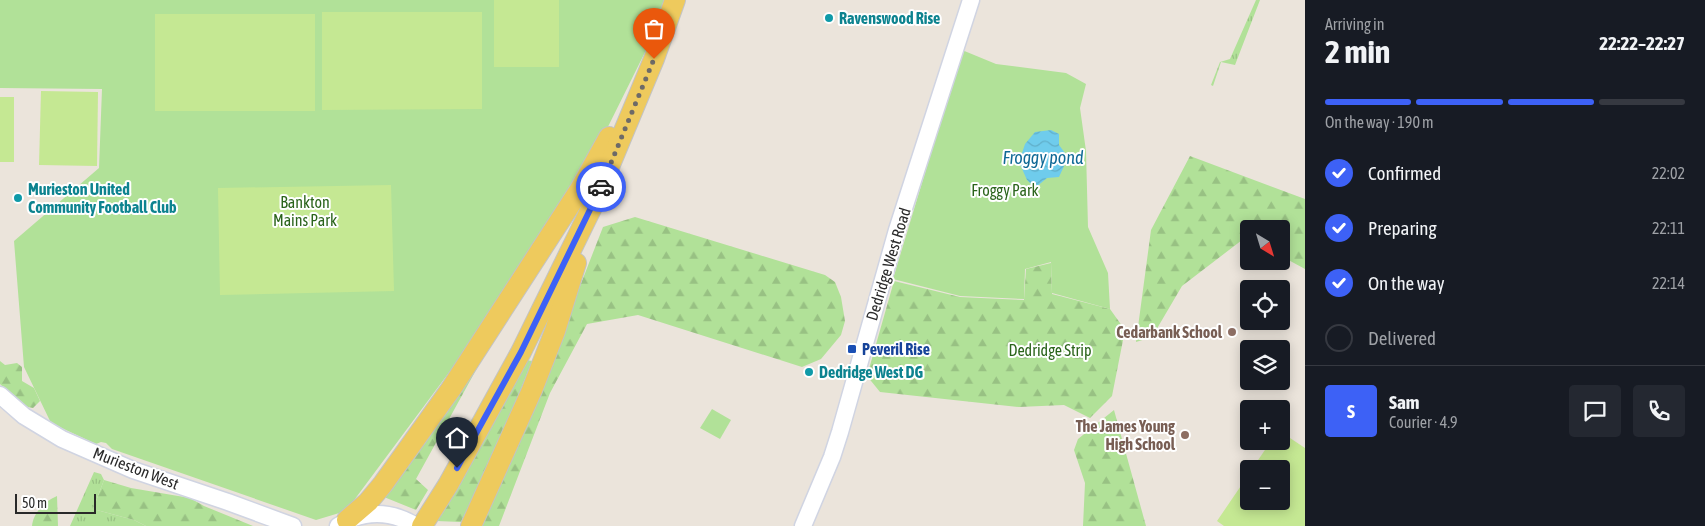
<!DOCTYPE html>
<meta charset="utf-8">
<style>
:root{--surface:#171b24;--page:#242831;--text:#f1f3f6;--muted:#9ea1a6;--line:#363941;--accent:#3d61f6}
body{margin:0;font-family:"Asap Condensed",sans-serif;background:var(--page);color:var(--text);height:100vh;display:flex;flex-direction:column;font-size:19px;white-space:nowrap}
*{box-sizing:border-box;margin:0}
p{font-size:16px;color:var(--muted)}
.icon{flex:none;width:28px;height:28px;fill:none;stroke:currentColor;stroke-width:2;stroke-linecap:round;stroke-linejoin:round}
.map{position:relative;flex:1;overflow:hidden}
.sheet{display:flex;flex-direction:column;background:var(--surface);width:400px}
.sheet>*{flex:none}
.needle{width:32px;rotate:142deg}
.controls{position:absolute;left:1240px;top:220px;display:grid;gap:10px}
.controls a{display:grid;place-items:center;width:50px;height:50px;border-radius:5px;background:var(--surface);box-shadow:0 2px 12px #0003;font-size:25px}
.scale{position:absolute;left:15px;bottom:12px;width:81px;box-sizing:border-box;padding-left:5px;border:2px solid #292929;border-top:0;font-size:14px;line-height:18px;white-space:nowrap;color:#292929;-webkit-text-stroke:4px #fff;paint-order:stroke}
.pin{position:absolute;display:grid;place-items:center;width:42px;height:42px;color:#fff;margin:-51px -21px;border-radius:50% 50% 50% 0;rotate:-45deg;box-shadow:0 0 5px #0007}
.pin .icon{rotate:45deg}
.courier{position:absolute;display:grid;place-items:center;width:50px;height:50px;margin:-25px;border:4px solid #3d61f6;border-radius:50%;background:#fff;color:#222;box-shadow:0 1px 6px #0007}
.summary em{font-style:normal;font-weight:700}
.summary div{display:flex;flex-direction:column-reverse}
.summary{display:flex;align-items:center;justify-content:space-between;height:85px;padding:0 20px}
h1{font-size:32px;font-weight:700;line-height:38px}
.bar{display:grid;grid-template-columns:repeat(4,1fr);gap:8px 5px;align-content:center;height:60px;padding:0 20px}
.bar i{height:6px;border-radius:4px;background:var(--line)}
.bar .selected{background:var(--accent)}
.bar p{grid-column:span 4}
.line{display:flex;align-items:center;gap:12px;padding:0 20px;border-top:1px solid var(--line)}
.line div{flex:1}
.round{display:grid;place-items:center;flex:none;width:52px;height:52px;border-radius:5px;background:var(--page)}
ol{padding:0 20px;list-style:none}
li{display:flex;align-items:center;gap:15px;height:55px}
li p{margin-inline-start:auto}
li .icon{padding:5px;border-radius:50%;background:var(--accent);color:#fff;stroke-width:4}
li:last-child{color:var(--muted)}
li i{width:28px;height:28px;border:2px solid var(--line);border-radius:50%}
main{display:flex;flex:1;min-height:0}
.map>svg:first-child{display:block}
.grass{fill:url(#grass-tufts)}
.forest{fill:url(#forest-firs)}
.park{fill:#b1e198}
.pitch{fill:#c5e893}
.water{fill:url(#water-waves)}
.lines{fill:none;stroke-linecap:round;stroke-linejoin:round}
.minor-casing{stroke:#d0d4e2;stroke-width:19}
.major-casing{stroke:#c3c3c3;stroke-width:22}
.minor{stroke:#fff;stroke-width:16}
.major{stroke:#eeca5d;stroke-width:20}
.done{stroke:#6d6a67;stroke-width:5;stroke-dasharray:0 9}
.route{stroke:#3d61f6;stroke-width:6}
.culture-dot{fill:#0f9aa8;stroke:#fff;stroke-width:2}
.education-dot{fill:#8d6e63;stroke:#fff;stroke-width:2}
.transit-dot{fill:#1a4fb4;stroke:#fff;stroke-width:2}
.labels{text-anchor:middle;stroke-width:4;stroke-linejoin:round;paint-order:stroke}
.culture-label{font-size:16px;font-weight:bold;fill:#0d838f;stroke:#fff;text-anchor:start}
.park-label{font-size:16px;fill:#2b641b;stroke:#fff}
.street-label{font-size:16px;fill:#292929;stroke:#fff}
.education-label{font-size:16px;font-weight:bold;fill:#785e54;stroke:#fff;text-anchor:end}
.transit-label{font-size:16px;font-weight:bold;fill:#164399;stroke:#fff;text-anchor:start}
.water-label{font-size:18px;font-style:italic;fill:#106996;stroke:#fff}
</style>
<main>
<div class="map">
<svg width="1305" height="526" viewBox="0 0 1305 526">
<defs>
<pattern id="grass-tufts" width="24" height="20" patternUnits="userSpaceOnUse" patternTransform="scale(1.25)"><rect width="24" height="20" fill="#b1e198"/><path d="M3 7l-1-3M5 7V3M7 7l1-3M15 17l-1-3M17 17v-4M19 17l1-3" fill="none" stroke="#98c183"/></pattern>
<pattern id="forest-firs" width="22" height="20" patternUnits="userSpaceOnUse" patternTransform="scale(1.25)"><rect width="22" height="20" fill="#b1e198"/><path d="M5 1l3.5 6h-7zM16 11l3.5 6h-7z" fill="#98c183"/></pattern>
<pattern id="water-waves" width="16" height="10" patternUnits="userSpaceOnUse" patternTransform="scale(1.25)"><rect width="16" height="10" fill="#6fccec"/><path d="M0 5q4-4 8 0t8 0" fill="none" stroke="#60afca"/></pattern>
</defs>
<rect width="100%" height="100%" fill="#ebe4db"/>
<g class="grass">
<path d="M1256,0H1260L1235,65L1221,62L1213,86L1211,85L1220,62L1230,59Z"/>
<path d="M94,472L101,474L104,480L93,509L134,520L146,526H70Z"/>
</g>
<g class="forest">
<path d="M1190,156L1305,199V269L1281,256V229H1249V239L1246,237L1182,286L1152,337L1136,342L1151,230Z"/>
<path d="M635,217L825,275L835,282L841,297L845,321L841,335L821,359L802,367L638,315L587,324L550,393L499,526H475L545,376L603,227Z"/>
<path d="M1051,263L1052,294L1110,309L1125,330L1112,396L1090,418L1064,405L1019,407L880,392L867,376L894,281L960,297L1024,300L1026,269Z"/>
<path d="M503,321L416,479L428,490L416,510L379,495Z"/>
<path d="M526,360L532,361L500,442L461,522L436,521Z"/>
<path d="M0,361L5,365L17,363L22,367V381L34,388L40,401L33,408L23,406L0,384Z"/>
<path d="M1114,410L1146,526H1083L1085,483L1074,450L1078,439Z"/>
<path d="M104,480L131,488L190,498L204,506L253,526H146L134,520L93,509Z"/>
<path d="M57,496L58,526H32C33,513 45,501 57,496Z"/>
</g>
<g class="park">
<path d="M0,0H669L662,18L586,171L459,359L346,511L316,520L112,449L106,443L101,442L96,444L51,423L24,367L14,241L99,168L102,89L0,88Z"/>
<path d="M962,50L996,64L1066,73L1086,84L1080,108L1086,151L1088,227L1108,273L1110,309L1052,293L1051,262L1025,269L1024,299L960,296L893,279Z"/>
<path d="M712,409L731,420L720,439L700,428Z"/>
</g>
<g class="pitch">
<rect x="494" y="0" width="65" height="67"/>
<path d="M322,12H482V109L322,110Z"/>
<rect x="155" y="14" width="160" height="97"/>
<path d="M41,91L98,92L97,166L39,165Z"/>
<rect x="0" y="97" width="14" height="65"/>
<path d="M391,185L394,291L220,295L218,188Z"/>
<path d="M1281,432L1305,448V526H1224L1217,521L1249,474V501H1281V469H1252L1271,441H1281Z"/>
</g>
<path class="water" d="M1051,130L1059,134V145L1065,153V164L1059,177L1047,178L1035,188L1027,180L1019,162L1025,144L1035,132Z"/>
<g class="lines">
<g class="minor-casing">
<g id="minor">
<path d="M0,395L24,416L62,439L133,470L228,502L293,526"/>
<path d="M338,526C363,510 391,510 416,526"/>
<path d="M803,526L832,457L840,432L897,230L971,0"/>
</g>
</g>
<g class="major-casing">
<g id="major">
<path d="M347,520L368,502L383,484L451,389L579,191L609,137"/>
<path d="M422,526L448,485L521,352L594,203L654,59L675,0"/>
<path d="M471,526L532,390L555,331L576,263"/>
</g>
</g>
<use href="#minor" class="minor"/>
<use href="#major" class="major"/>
</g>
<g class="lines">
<path class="done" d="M601,187L654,59"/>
<path class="route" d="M457,468L521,352L601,187"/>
</g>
<g class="culture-dot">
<circle cx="829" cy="18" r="5"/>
<circle cx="18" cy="198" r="5"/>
<circle cx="809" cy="372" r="5"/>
</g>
<g class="education-dot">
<circle cx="1232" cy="332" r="5"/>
<circle cx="1185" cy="435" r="5"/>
</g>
<rect class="transit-dot" x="847" y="344" width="10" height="10" rx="2.5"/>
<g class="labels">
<g class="culture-label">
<text x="839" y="24">Ravenswood Rise</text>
<text x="28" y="195">Murieston United<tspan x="28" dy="18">Community Football Club</tspan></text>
<text x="819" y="378">Dedridge West DG</text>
</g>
<g class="park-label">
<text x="1005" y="196">Froggy Park</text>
<text x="305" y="208">Bankton<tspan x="305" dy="18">Mains Park</tspan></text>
<text x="1050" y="356">Dedridge Strip</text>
</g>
<g class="street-label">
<text transform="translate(888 264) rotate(-73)" y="6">Dedridge West Road</text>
<text transform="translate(136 468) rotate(21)" y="6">Murieston West</text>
</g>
<g class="education-label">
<text x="1222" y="338">Cedarbank School</text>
<text x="1175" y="432">The James Young<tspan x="1175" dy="18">High School</tspan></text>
</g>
<g class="transit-label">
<text x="862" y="355">Peveril Rise</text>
</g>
<g class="water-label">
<text x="1043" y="164">Froggy pond</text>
</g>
</g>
</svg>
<div class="controls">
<a><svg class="needle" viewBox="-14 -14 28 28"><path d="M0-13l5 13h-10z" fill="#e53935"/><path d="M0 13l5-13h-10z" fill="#9ea1a6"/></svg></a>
<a><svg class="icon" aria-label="locate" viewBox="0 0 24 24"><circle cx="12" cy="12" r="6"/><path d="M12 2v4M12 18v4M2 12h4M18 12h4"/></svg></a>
<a><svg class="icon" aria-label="layers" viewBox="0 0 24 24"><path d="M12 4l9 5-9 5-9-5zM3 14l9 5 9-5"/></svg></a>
<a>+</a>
<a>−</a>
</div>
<div class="scale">50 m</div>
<div class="pin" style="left:654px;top:59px;background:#ea580c"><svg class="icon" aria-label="bag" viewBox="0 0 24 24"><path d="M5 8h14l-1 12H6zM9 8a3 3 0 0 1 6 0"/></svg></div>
<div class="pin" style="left:457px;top:468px;background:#1f2937"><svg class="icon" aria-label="home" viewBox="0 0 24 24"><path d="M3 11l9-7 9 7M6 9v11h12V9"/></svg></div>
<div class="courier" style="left:601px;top:187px"><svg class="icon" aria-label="car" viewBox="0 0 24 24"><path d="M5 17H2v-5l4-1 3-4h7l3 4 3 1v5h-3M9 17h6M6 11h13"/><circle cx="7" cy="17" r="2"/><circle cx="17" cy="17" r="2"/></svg></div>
</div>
<section class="sheet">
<div class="summary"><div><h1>2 min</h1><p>Arriving in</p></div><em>22:22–22:27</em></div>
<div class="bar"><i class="selected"></i><i class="selected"></i><i class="selected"></i><i></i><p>On the way · 190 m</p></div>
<ol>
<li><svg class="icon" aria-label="check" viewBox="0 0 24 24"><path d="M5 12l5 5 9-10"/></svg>Confirmed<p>22:02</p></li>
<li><svg class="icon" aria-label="check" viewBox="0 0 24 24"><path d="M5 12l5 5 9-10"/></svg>Preparing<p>22:11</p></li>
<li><svg class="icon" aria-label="check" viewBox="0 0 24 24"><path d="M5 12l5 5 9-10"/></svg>On the way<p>22:14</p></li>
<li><i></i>Delivered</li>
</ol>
<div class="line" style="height:90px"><b class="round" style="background:var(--accent);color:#fff">S</b><div><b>Sam</b><p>Courier · 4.9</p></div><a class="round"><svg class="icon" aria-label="chat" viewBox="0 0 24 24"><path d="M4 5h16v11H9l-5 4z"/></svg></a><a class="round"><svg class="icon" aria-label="phone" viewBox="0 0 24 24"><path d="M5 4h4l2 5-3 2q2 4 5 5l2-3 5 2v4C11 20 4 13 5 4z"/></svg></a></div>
</section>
</main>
